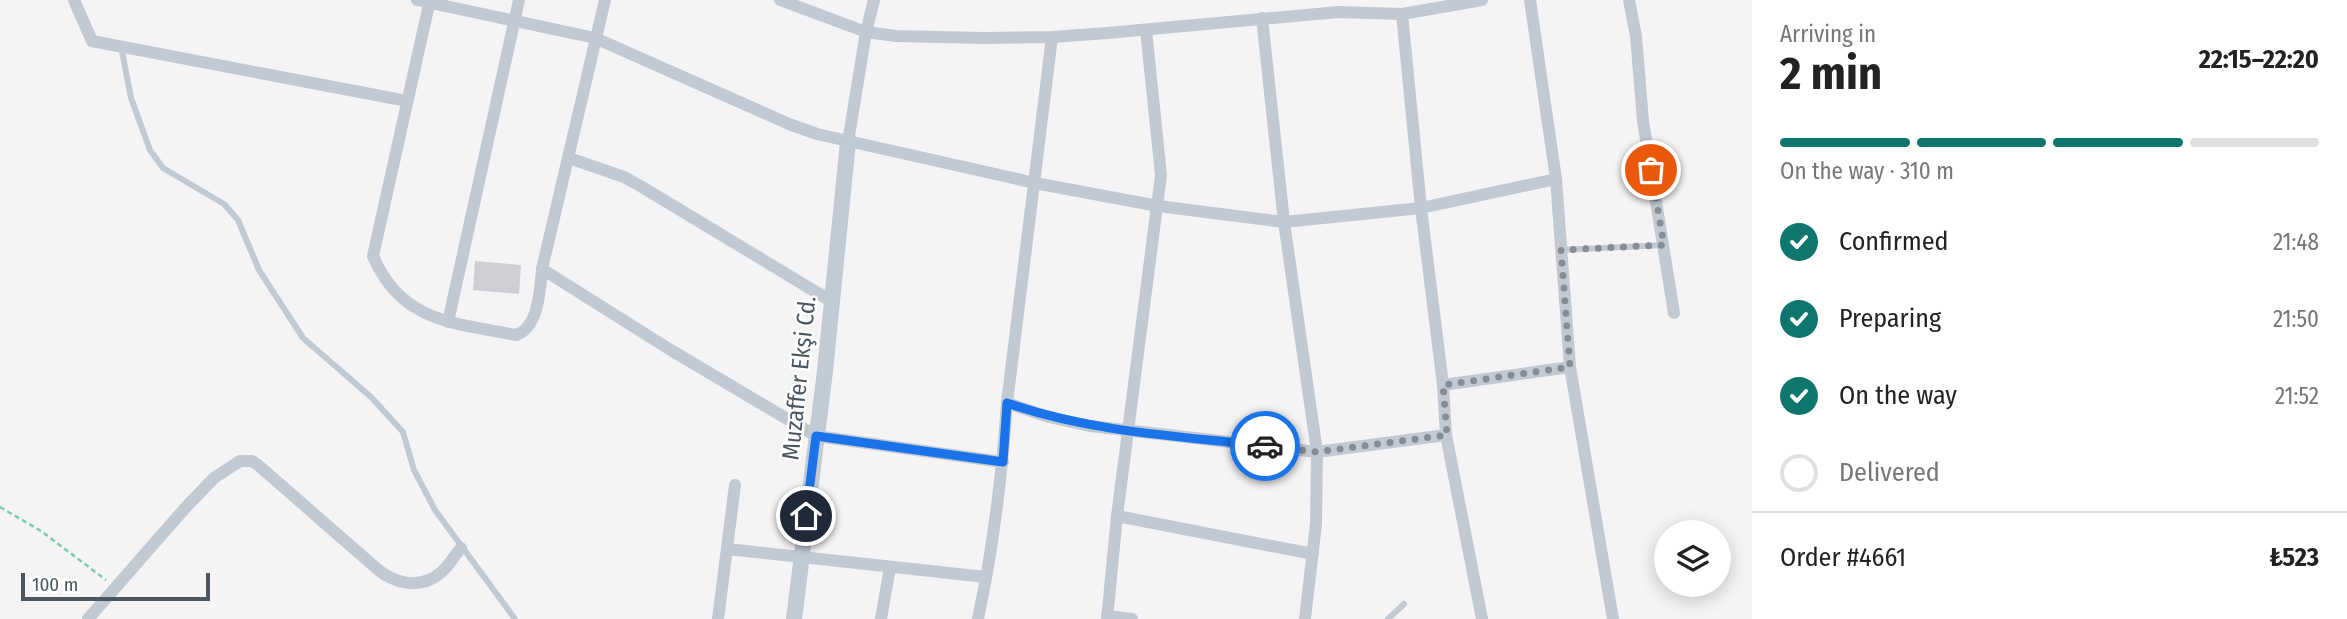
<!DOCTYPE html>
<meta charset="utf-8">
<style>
:root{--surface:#fff;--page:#f6f6f6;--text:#222;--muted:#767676;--line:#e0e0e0;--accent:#0f766e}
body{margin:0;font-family:"Fira Sans Condensed",sans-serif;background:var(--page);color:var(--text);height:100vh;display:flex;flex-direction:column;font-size:26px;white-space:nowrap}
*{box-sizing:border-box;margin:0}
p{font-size:23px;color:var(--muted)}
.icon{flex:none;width:38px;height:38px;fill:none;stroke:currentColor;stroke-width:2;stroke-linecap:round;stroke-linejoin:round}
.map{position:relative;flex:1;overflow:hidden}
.details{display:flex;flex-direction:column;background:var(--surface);width:595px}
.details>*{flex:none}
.buttons{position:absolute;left:1654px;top:520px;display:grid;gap:14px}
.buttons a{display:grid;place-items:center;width:77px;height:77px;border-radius:50%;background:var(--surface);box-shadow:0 4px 18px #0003;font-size:35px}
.scale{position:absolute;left:21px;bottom:18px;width:189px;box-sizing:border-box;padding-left:7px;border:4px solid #4a5661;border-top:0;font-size:19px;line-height:24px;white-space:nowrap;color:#4a5661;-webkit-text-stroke:5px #fff;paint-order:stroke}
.pin{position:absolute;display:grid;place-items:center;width:60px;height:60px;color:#fff;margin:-30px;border:4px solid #fff;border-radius:50%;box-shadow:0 2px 7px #0007}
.courier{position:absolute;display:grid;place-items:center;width:70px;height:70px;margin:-35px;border:5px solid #1a73e8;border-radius:50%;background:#fff;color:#222;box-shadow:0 2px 9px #0007}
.summary em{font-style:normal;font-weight:700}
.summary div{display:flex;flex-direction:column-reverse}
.summary{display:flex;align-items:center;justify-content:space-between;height:119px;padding:0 28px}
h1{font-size:46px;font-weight:700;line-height:52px}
.bar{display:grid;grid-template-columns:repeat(4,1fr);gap:10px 7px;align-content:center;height:84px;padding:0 28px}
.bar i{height:9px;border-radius:5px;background:var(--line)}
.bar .selected{background:var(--accent)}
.bar p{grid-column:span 4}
.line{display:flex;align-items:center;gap:18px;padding:0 28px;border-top:2px solid var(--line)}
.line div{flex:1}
ol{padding:0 28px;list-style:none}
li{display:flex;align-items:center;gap:21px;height:77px}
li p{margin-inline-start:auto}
li .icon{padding:7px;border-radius:50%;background:var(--accent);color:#fff;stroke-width:4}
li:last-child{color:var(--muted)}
li i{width:38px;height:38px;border:4px solid var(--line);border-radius:50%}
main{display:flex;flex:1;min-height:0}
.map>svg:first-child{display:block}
.building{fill:#cdcfd5}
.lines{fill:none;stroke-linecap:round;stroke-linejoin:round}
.path{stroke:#7ad0a6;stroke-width:2.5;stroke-dasharray:5 3.5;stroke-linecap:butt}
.lane{stroke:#c1cad2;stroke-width:6}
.street{stroke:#c1cad2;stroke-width:12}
.secondary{stroke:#c1cbd6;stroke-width:16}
.done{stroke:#868d94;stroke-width:7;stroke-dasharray:0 12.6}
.route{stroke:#1a73e8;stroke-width:9}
.labels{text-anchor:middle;stroke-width:5;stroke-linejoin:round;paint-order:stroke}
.street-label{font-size:24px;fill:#4a5661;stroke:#fff}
</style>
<main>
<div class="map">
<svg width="1752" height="619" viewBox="0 0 1752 619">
<rect width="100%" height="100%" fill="#f5f3f3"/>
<path class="building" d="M475,261L521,265L519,294L473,290Z"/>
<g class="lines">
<path class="path" d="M0,507L41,531L106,580"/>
<g class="lane">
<path d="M121,46L131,98L150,150L163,168L224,204L238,220L259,270L303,338L371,397L403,432L414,470L435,510L515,619"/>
<path d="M1561,250L1664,245"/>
<path d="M1388,619L1404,604"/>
</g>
<g class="street">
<path d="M74,0L92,41L407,101"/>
<path d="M417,0L595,38L789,124L817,134L1035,183L1158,206L1284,222L1421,208L1556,179"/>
<path d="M430,0L373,256C401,322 453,323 516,335C539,327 540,290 542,269L605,0"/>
<path d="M780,0L866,32L896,36L984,38L1052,37L1107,33L1339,12L1402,14L1482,0"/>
<path d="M1530,0L1556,179L1570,367L1613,619"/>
<path d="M1629,0L1636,36L1643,121L1674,313"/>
<path d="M1402,14L1421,208L1443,385L1446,435L1482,619"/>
<path d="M1262,18L1284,222L1317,452L1316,524L1305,619"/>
<path d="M848,142L866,32L874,0"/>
<path d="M569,158L624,177L642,187L831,301"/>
<path d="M542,269L669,349L816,436L1003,462"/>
<path d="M448,322L519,0"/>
<path d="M1443,385L1570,367"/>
<path d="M1007,403L1049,417L1090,426L1317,452L1446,435"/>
<path d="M1117,516L1313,554"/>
<path d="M727,549L986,577"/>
<path d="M1107,616L1132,619"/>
<path d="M88,619L186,507L214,478L240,461H252L258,465L376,568C393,583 419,590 439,574C448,568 454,556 461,548"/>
<path d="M718,619L735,485"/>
<path d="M881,619L890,567"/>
<path d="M978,619C993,548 1002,476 1007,403L1052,37"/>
<path d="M1107,619L1117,516L1161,175L1146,30"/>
</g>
<path class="secondary" d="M794,619L825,371L848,142"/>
</g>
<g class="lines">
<path class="done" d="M1265,446L1317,452L1447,435L1443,385L1570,367L1561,250L1664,245L1651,170"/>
<path class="route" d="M806,516L816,436L1003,462L1007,403C1090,432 1179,436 1265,446"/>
</g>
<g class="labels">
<g class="street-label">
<text transform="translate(799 378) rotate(-84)" y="8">Muzaffer Ekşi Cd.</text>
</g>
</g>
</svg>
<div class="buttons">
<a><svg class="icon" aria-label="layers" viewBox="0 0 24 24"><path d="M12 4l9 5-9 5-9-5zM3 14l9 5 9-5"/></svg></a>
</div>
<div class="scale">100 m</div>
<div class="pin" style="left:1651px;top:170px;background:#ea580c"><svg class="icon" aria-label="bag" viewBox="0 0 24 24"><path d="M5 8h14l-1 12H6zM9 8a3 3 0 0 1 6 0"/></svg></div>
<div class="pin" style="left:806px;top:516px;background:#1f2937"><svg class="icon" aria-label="home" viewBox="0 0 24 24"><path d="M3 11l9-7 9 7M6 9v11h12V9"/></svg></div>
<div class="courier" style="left:1265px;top:446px"><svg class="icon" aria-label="car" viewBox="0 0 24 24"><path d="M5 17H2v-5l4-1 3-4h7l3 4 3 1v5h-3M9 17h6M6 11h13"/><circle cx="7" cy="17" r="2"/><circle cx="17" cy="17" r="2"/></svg></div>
</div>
<section class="details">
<div class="summary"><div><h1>2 min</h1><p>Arriving in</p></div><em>22:15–22:20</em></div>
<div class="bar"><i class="selected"></i><i class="selected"></i><i class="selected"></i><i></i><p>On the way · 310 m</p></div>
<ol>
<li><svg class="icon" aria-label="check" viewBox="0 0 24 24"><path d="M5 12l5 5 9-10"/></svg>Confirmed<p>21:48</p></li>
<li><svg class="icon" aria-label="check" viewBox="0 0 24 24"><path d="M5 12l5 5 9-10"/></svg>Preparing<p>21:50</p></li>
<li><svg class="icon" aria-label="check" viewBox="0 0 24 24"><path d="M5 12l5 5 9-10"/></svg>On the way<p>21:52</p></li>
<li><i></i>Delivered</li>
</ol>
<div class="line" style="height:91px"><div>Order #4661</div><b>₺523</b></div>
</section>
</main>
